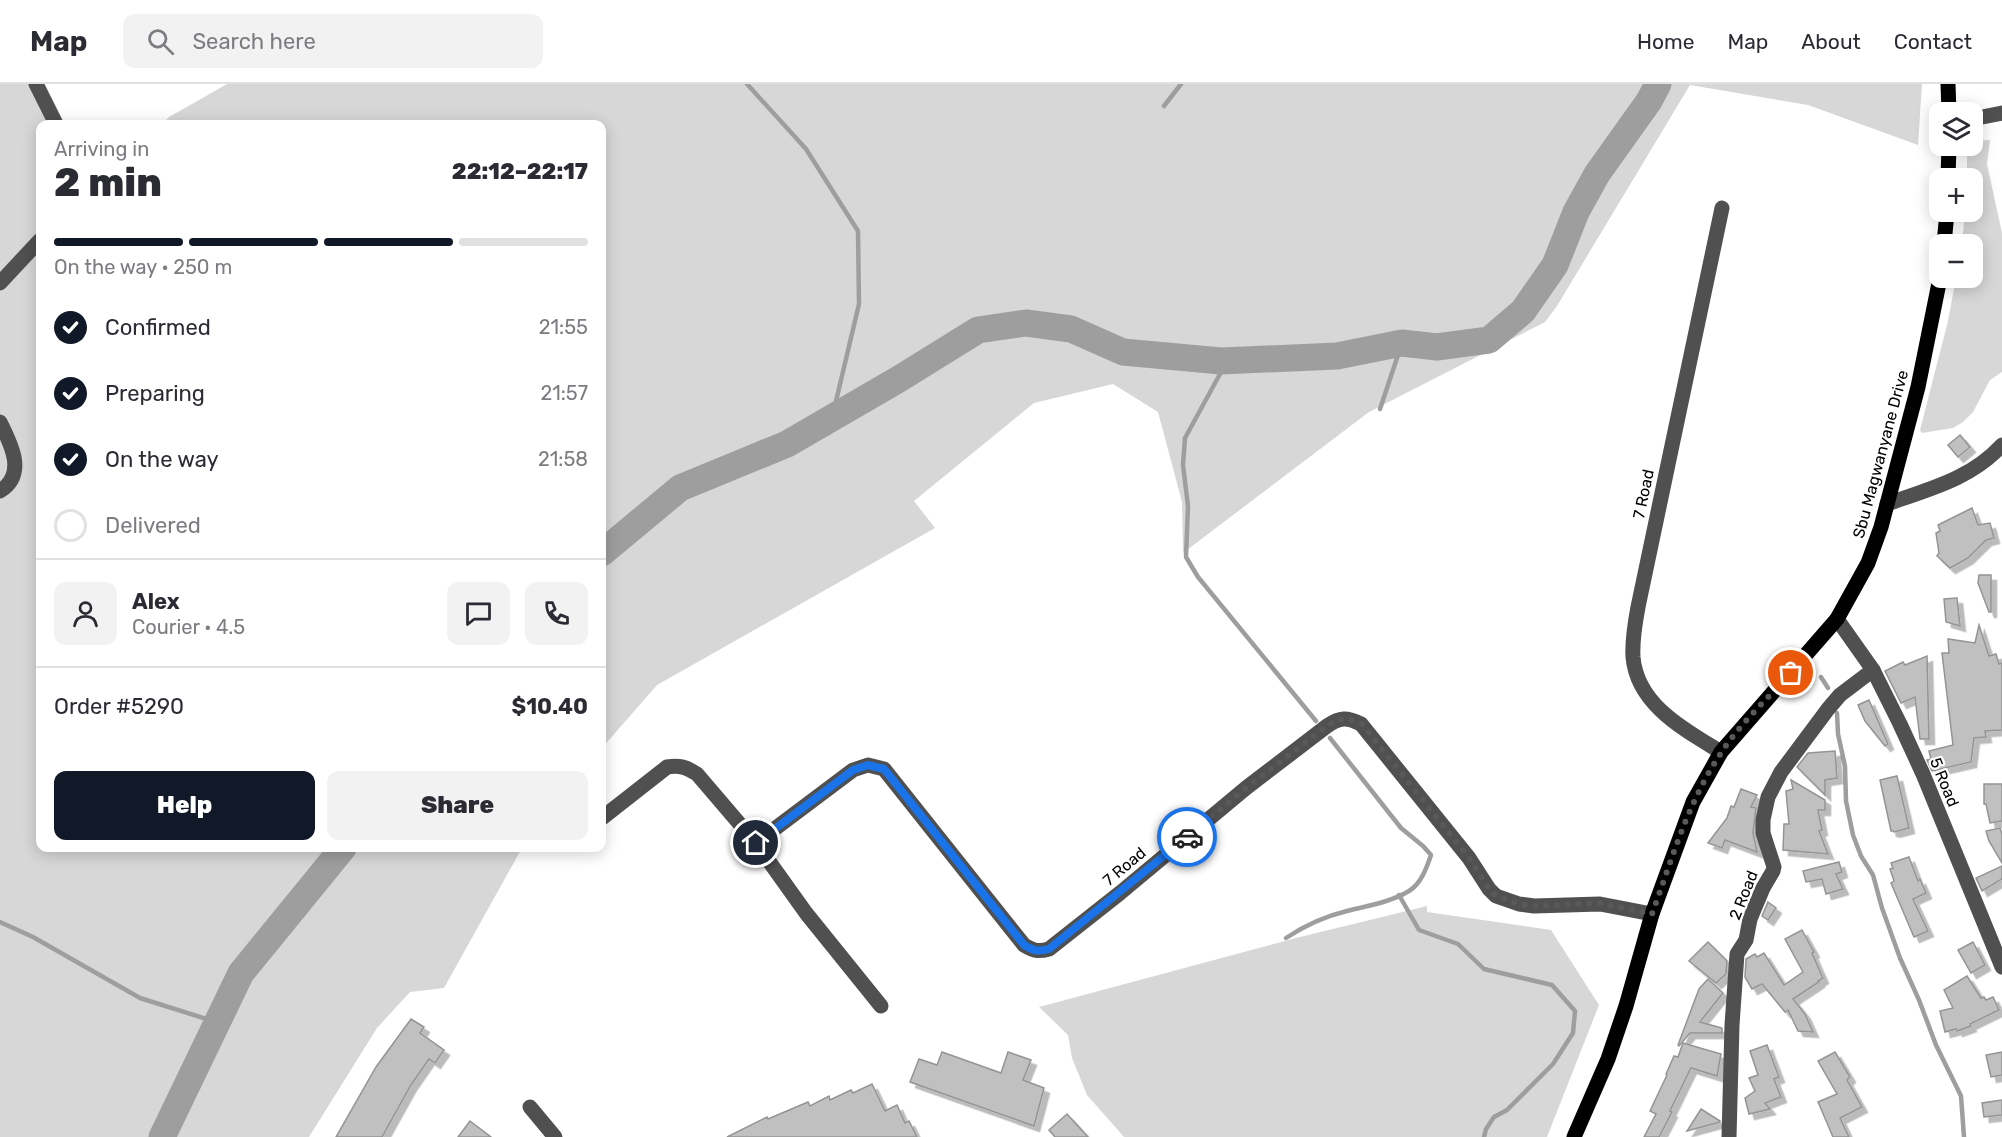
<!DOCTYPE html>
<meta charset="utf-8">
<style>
:root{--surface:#fff;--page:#f2f2f3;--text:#2b2b33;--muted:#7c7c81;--line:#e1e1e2;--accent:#111827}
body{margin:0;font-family:Rubik,sans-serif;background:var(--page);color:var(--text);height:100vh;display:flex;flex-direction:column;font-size:22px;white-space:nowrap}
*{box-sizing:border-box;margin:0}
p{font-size:20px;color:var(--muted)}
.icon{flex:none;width:33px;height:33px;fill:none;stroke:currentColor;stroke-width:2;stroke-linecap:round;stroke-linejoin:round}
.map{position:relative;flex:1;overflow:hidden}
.sheet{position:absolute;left:36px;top:36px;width:570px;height:732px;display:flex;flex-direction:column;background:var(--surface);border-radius:12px;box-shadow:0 3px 15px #0003}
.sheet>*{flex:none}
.tools{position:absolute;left:1929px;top:18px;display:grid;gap:12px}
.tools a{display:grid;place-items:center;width:54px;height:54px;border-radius:12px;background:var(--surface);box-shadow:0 3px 15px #0003;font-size:30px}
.pin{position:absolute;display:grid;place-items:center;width:51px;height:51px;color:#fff;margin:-26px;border:3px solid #fff;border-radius:50%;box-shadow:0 2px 6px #0007}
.courier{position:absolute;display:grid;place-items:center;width:60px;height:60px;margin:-30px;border:4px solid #1a73e8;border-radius:50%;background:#fff;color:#222;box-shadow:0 2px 8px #0007}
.head em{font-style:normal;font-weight:800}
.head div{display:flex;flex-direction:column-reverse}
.head{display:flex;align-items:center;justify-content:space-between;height:102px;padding:0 18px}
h1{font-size:39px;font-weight:800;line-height:45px}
.bar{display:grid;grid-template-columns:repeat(4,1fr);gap:9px 6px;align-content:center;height:72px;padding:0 18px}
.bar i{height:8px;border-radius:4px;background:var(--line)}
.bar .selected{background:var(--accent)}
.bar p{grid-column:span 4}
.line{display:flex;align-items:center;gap:15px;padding:0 18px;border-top:2px solid var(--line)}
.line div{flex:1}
.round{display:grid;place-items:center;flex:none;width:63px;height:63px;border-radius:12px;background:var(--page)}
ol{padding:0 18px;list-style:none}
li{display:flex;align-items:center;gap:18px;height:66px}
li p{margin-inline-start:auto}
li .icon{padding:6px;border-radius:50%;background:var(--accent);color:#fff;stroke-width:4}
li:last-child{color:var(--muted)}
li i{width:33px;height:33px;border:3px solid var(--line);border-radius:50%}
.primary-button{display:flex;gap:12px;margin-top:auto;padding:12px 18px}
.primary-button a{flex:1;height:69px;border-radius:12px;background:var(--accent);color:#fff;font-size:24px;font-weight:800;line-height:69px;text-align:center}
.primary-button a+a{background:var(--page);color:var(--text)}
header{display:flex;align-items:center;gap:36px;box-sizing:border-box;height:84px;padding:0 30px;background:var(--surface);border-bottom:2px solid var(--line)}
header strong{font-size:28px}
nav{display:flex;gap:33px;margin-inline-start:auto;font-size:21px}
.search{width:420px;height:54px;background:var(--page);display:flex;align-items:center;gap:15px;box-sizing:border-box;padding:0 21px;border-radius:12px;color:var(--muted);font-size:22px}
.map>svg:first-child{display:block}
.green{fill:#d7d7d7}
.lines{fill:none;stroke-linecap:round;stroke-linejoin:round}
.stream{stroke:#9e9e9e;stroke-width:4.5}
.river{stroke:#9e9e9e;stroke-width:27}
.building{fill:#c0c0c0;stroke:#949494;stroke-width:1.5;filter:url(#shadow)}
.minor{stroke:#505050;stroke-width:15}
.major{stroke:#000;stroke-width:15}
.done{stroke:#595959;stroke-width:6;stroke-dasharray:0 10.8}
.route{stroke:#1a73e8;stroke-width:8}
.labels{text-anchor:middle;stroke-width:4.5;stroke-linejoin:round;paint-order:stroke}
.street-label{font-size:16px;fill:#000;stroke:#fff}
</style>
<header>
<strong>Map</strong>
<div class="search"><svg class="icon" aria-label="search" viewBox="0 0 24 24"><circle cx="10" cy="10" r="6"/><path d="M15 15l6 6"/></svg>Search here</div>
<nav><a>Home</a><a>Map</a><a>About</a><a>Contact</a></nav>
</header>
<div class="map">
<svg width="2002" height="1053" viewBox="0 0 2002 1053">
<defs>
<filter id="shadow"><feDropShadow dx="5.5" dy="5.5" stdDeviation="0" flood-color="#0004"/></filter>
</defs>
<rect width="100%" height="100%" fill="#fff"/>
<g class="green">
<path d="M0,0H45L65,40H40V764H522L444,904L410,908L377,944L309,1053H0Z"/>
<path d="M227,0H1922L1918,61L1808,21L1690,1L1557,222L1545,238L1369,328L1183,469L1182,418L1158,328L1113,300L1034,319L914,417L935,444L657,601L602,664V40H162L169,33Z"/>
<path d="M1990,56L1987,80L2002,149V288L1990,296L1973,328L1963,338L1953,344L1922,349L1920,346L1948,237L1956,194H1972V160H1962L1965,128H1972V94H1967V69L1969,62H1972L1973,57Z"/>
<path d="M1427,822V828L1551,846L1599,921L1547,1053H1124L1087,1011L1072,974L1068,951L1039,923L1296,854Z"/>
</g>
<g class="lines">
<g class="stream">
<path d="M747,0L806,65L858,147L859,220L832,334"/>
<path d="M1164,22L1181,0"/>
<path d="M1221,277L1220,290L1185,354L1183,381L1188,422L1186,473L1198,493L1316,637"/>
<path d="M1380,325L1402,259"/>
<path d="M1821,593L1828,604"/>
<path d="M1837,629L1838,650L1845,682L1846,717L1853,751L1861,772L1873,791L1882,824L1900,874L1919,916L1936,961L1961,1012L1964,1053"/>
<path d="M1399,811L1419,846L1458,860L1484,885L1552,901L1575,927L1573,949L1553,980L1507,1026L1494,1033L1486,1045L1484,1053"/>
<path d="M0,838L33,853L140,914L216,938"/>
<path d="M1286,854C1304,842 1326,832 1347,827C1367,822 1391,818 1409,807C1421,800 1427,783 1431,771L1423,762L1401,744L1330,654"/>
</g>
<g class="river">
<path d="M602,469L680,404L787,360L899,295L978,246L1026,239L1071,245L1123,268L1221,277L1337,272L1402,259L1437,263L1489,256L1523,227L1555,181L1576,128L1597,90L1649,17L1658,0"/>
<path d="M162,1053L241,889L343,764"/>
</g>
</g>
<g class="building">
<path d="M1960,351L1970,363L1958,373L1948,361Z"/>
<path d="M1972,424L1978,441L1990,439L1994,454L1986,456L1968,474L1950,484L1937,472L1939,469L1936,449L1940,447L1938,441Z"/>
<path d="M1979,491H1991V528H1989L1978,499Z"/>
<path d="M1957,514L1960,542L1946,538L1944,515Z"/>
<path d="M1979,541L1989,572L1996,570L1999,580L2002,579V646L1985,647L1986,653L1974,654L1971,678L1932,687L1927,676L1931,675L1929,667L1953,661L1942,569H1949L1948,555L1975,559Z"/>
<path d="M1927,572L1929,655H1920L1915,613L1901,619L1885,587L1903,578L1905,581Z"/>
<path d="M1869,616L1888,660L1885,662L1865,637L1858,621Z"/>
<path d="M1835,667L1837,694L1825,696V711L1797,683L1808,669Z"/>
<path d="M1897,692L1909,744L1894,748L1893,747H1891L1880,696Z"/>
<path d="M1791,696L1825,716V726H1818L1822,746L1819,747L1828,770L1783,766L1784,740H1789L1786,707L1793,705Z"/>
<path d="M1984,700H2002V737L1990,739L1986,720H1984Z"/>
<path d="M1741,705L1757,711L1751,723L1756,724L1753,749L1757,768L1725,756L1722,764L1708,759L1727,734L1731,722L1734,723Z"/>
<path d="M2000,744L2002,750V779L1989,757L1986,747Z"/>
<path d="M1909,773L1918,797L1920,795L1926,809L1913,815L1928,847L1914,853L1891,799L1894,797L1890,785L1893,784L1891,779Z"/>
<path d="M1839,778L1842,788L1836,790L1843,805L1826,810L1822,795L1806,798L1803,787Z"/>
<path d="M2002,782V795L1982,807L1976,794Z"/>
<path d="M1768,818L1776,824L1768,836L1762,832Z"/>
<path d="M1802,846L1814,868L1812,869L1823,894L1818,897L1819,898L1793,915L1805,930L1813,948L1798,947L1788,926L1785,928L1762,900L1752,905L1745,893L1746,875L1755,870L1757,873L1764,869L1784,901L1803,888L1785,855Z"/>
<path d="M1708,858L1727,877L1726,890L1716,899L1689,877Z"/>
<path d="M1973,858L1985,881L1971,889L1958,866Z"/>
<path d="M1967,892L1981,914L1984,913L1986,916L1993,913L1999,926L1970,940L1971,942L1957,947L1956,945L1945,948L1940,927L1953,924L1944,906Z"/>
<path d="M1708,895L1723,909L1700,938L1722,944V949H1690L1679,962L1678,961L1699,905Z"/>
<path d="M411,935L424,943L420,949L444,966L435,979L429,975L411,1001L382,1053H336L376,983Z"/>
<path d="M1683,959L1721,970L1717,992L1691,984L1670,1027L1672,1028L1659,1053H1644L1656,1030L1650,1027L1667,991L1666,990L1674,972L1678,973Z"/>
<path d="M1767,961L1779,993L1774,995L1781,1013L1765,1019L1770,1025L1749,1030L1745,1014L1755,1007L1749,994L1758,991L1750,967Z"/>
<path d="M942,968L1001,989L1008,968L1031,976L1023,996L1044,1004L1034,1042L910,998L919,975L937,981Z"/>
<path d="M1835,968L1850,993L1847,996L1862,1023L1840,1034L1849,1053H1833L1818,1018L1837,1010L1818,977Z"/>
<path d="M2002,968V991L1991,993L1986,971Z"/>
<path d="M872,1000L885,1027L897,1021L905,1039L909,1037L917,1053H727L767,1033L768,1035L808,1018L810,1022L829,1012L830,1016L851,1006L853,1009Z"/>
<path d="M2002,1016V1031L1984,1033L1982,1019Z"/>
<path d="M1701,1025L1720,1037V1038L1687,1047Z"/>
<path d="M1067,1030L1088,1053H1055L1049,1046Z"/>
<path d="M470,1037L491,1053H458Z"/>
</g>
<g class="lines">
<g class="minor">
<path d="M36,0L56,40"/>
<path d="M1972,35L2002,29"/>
<path d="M0,199L40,156"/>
<path d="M0,338C11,360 27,390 0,407"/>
<path d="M1887,420C1929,405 1971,395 2002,361"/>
<path d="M1837,535L1873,586L1900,640L1923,690L2002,883"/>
<path d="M1721,668C1685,646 1637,621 1633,573C1632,556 1635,539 1638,523L1722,124"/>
<path d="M602,734L667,683C680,681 686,683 697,690L756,759L806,829L881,922"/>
<path d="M756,759L853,686L868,681L884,685L1024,861C1034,867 1038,868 1049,865L1120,809L1246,704L1327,642C1340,633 1347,633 1361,640L1469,774L1489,805L1496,812L1519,820L1534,822L1600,820L1652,830"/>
<path d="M530,1023L555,1053"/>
<path d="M1729,1053L1732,941L1737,870L1746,856L1750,835L1763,804L1773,787L1774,783L1763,749V736L1768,713L1781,688L1828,625L1840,611L1873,586"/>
</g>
<g class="major">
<path d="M1948,0L1949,28"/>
<path d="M1948,94L1949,62"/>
<path d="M1944,160L1947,128"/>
<path d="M1574,1053L1608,975L1626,922L1652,830L1693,718L1721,668L1837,535L1868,479L1881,443L1918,303L1940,194"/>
</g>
</g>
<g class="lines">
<path class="done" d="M1187,753L1246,704L1327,642C1340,633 1347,633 1362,640L1469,774L1489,805L1496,812L1519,820L1533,822L1600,819L1652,830C1672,775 1688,718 1721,669C1740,640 1767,615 1791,589"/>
<path class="route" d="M756,759L853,686L868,681L884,685L1024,861C1034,867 1038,868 1049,865L1187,753"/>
</g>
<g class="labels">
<g class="street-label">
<text transform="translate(1880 370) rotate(-75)" y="6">Sbu Magwanyane Drive</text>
<text transform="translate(1643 410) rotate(-78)" y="6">7 Road</text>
<text transform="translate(1945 698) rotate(68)" y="6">5 Road</text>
<text transform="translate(1124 782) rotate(-40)" y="6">7 Road</text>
<text transform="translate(1743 811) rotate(-68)" y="6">2 Road</text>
</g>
</g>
</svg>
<div class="tools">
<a><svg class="icon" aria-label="layers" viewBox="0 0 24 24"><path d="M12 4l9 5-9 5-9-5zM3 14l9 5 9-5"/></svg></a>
<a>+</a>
<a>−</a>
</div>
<div class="pin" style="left:1791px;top:589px;background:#ea580c"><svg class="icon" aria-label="bag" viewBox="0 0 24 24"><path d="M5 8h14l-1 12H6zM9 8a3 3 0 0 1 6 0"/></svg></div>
<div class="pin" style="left:756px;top:759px;background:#1f2937"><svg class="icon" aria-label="home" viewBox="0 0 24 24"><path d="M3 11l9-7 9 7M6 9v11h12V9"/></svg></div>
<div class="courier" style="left:1187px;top:753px"><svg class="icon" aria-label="car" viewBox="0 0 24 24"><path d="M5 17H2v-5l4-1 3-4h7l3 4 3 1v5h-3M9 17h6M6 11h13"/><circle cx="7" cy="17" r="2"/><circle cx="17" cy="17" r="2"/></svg></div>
<section class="sheet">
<div class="head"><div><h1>2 min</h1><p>Arriving in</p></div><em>22:12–22:17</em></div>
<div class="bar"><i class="selected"></i><i class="selected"></i><i class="selected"></i><i></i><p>On the way · 250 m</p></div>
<ol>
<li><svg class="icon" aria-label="check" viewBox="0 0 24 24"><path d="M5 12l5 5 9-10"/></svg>Confirmed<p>21:55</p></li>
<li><svg class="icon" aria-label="check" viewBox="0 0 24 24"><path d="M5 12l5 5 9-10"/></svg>Preparing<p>21:57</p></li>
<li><svg class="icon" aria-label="check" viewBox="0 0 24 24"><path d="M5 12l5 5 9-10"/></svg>On the way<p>21:58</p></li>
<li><i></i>Delivered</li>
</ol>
<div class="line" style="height:108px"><a class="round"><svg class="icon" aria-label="person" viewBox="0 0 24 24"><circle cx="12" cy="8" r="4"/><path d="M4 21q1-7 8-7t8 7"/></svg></a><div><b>Alex</b><p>Courier · 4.5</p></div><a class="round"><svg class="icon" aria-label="chat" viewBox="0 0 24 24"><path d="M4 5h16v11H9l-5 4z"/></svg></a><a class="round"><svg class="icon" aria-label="phone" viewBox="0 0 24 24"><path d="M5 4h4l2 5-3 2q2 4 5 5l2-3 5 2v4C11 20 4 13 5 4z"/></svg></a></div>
<div class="line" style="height:78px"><div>Order #5290</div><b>$10.40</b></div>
<div class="primary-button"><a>Help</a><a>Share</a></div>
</section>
</div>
